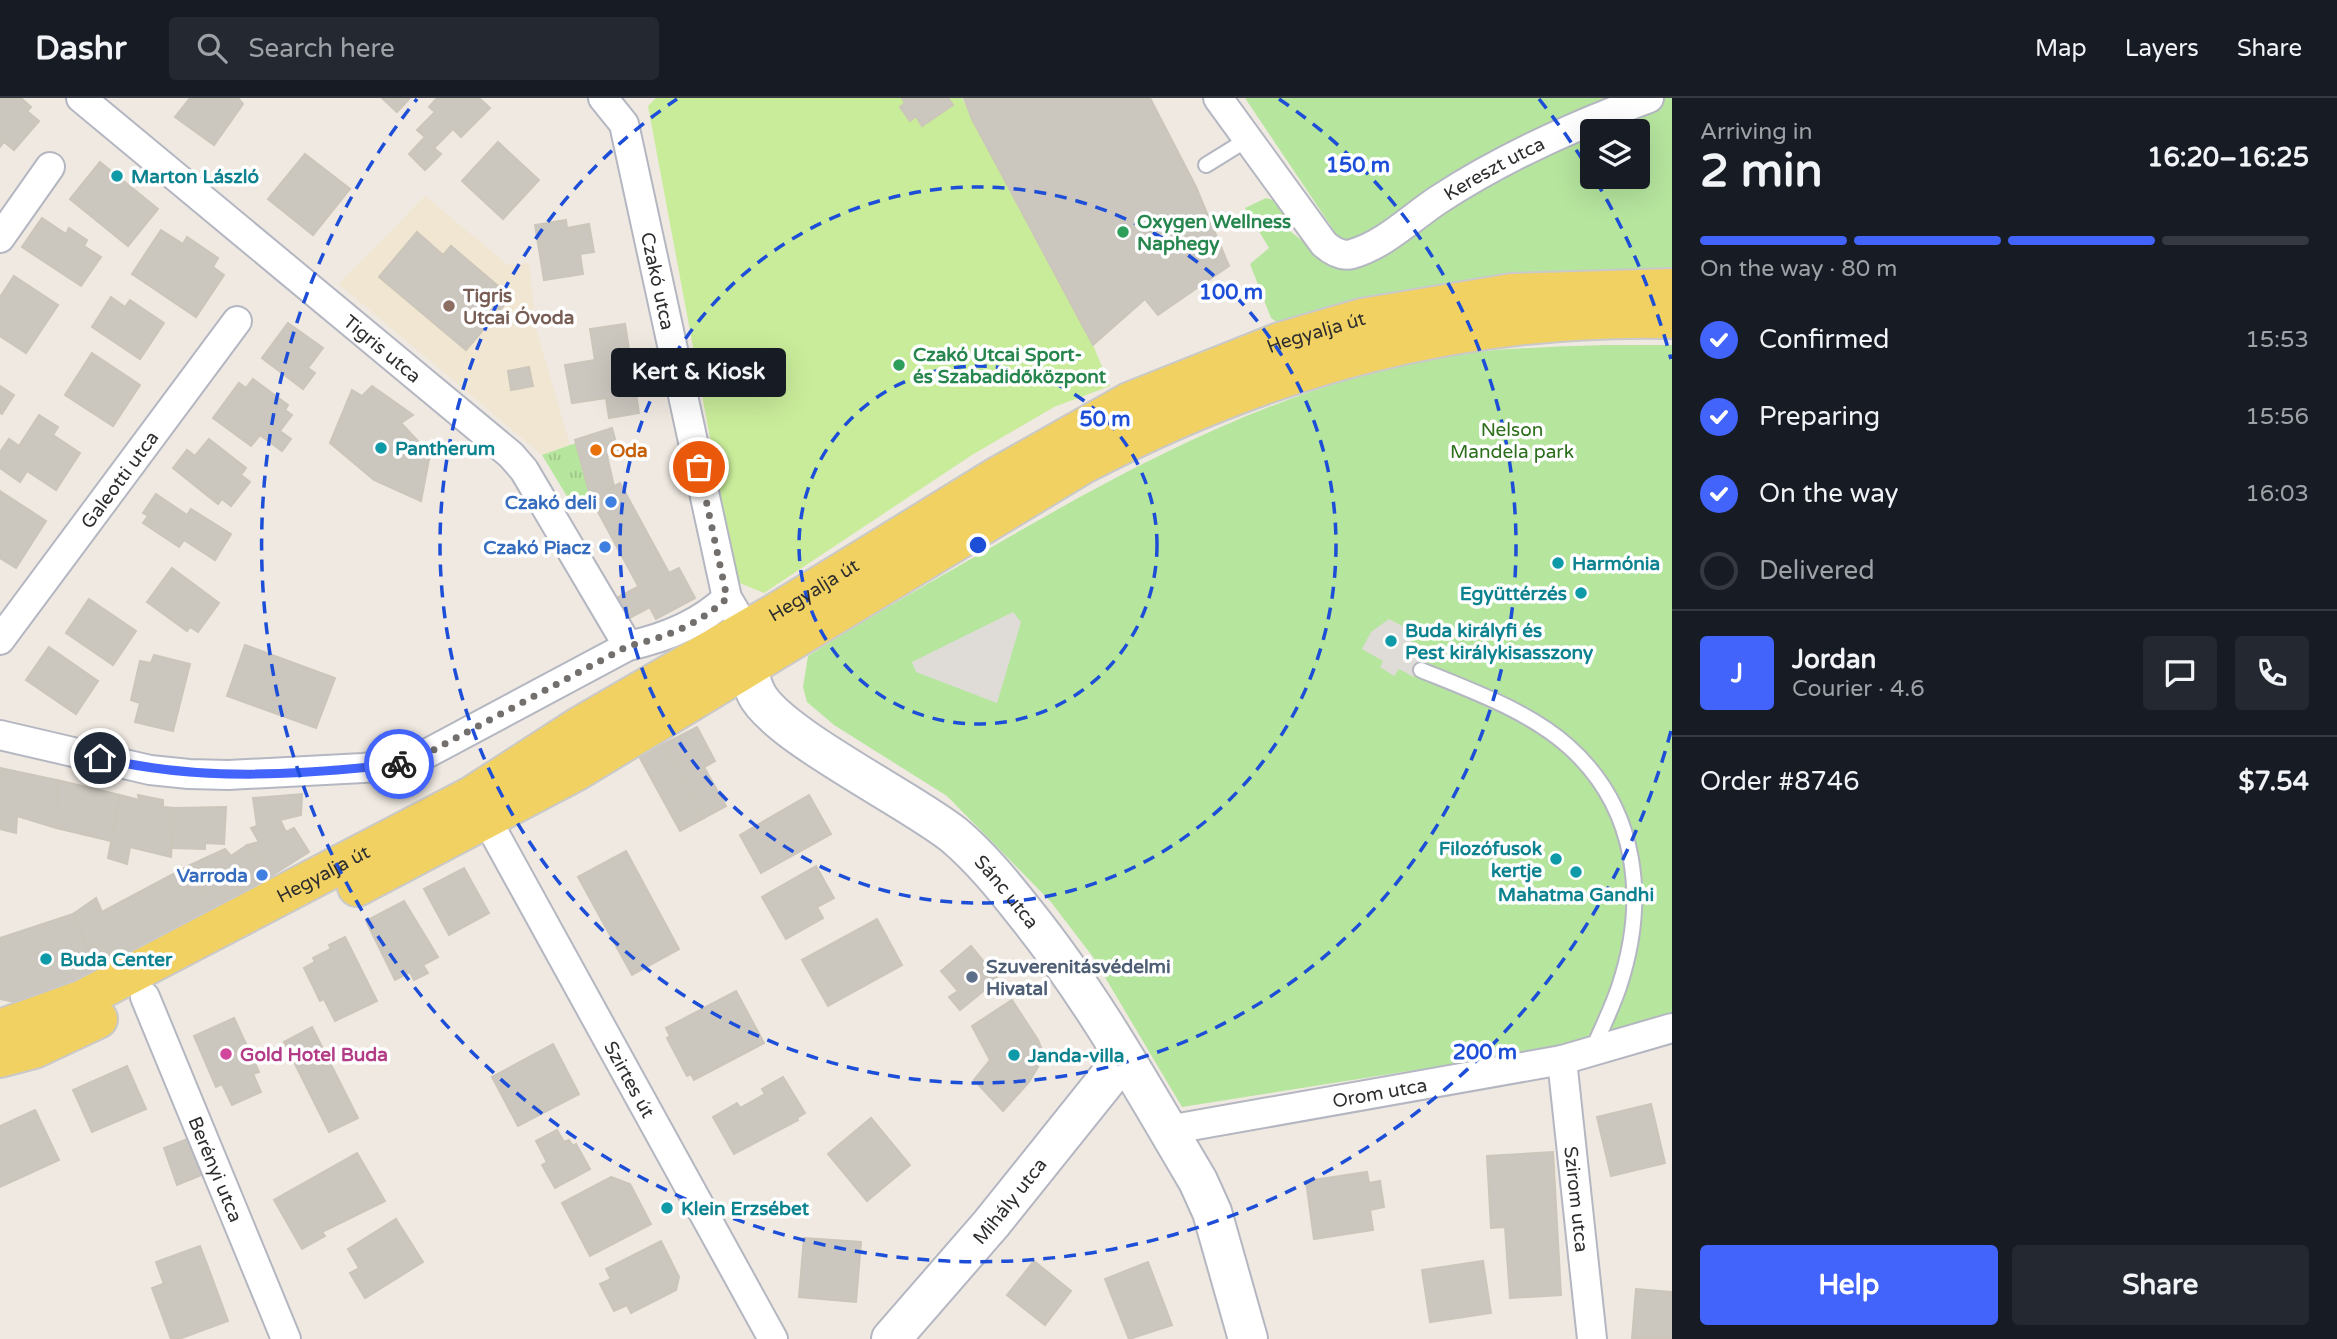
<!DOCTYPE html>
<meta charset="utf-8">
<style>
:root{--surface:#171b24;--page:#242831;--text:#f1f3f6;--muted:#9ea1a6;--line:#363941;--accent:#4264fb}
body{margin:0;font-family:"Varela Round",sans-serif;background:var(--page);color:var(--text);height:100vh;display:flex;flex-direction:column;font-size:26px;white-space:nowrap}
*{box-sizing:border-box;margin:0}
p{font-size:23px;color:var(--muted)}
.icon{flex:none;width:38px;height:38px;fill:none;stroke:currentColor;stroke-width:2;stroke-linecap:round;stroke-linejoin:round}
.map{position:relative;flex:1;overflow:hidden}
.details{display:flex;flex-direction:column;background:var(--surface);width:665px}
.details>*{flex:none}
.fabs{position:absolute;left:1580px;top:21px;display:grid;gap:14px}
.fabs a{display:grid;place-items:center;width:70px;height:70px;border-radius:7px;background:var(--surface);box-shadow:0 7px 28px #0002;font-size:35px}
.pin{position:absolute;display:grid;place-items:center;width:60px;height:60px;color:#fff;margin:-30px;border:4px solid #fff;border-radius:50%;box-shadow:0 2px 7px #0007}
.courier{position:absolute;display:grid;place-items:center;width:70px;height:70px;margin:-35px;border:5px solid #4264fb;border-radius:50%;background:#fff;color:#222;box-shadow:0 2px 9px #0007}
.bubble{position:absolute;height:49px;border-radius:7px;background:var(--surface);box-shadow:0 7px 28px #0002;font-size:23px;font-weight:800;line-height:49px;text-align:center}
.summary em{font-style:normal;font-weight:800}
.summary div{display:flex;flex-direction:column-reverse}
.summary{display:flex;align-items:center;justify-content:space-between;height:119px;padding:0 28px}
h1{font-size:46px;font-weight:800;line-height:52px}
.bar{display:grid;grid-template-columns:repeat(4,1fr);gap:10px 7px;align-content:center;height:84px;padding:0 28px}
.bar i{height:9px;border-radius:5px;background:var(--line)}
.bar .selected{background:var(--accent)}
.bar p{grid-column:span 4}
.line{display:flex;align-items:center;gap:18px;padding:0 28px;border-top:2px solid var(--line)}
.line div{flex:1}
.round{display:grid;place-items:center;flex:none;width:74px;height:74px;border-radius:7px;background:var(--page)}
ol{padding:0 28px;list-style:none}
li{display:flex;align-items:center;gap:21px;height:77px}
li p{margin-inline-start:auto}
li .icon{padding:7px;border-radius:50%;background:var(--accent);color:#fff;stroke-width:4}
li:last-child{color:var(--muted)}
li i{width:38px;height:38px;border:4px solid var(--line);border-radius:50%}
.cta{display:flex;gap:14px;margin-top:auto;padding:14px 28px}
.cta a{flex:1;height:80px;border-radius:7px;background:var(--accent);color:#fff;font-size:28px;font-weight:800;line-height:80px;text-align:center}
.cta a+a{background:var(--page);color:var(--text)}
header{display:flex;align-items:center;gap:42px;box-sizing:border-box;height:98px;padding:0 35px;background:var(--surface);border-bottom:2px solid var(--line)}
header strong{font-size:33px}
nav{display:flex;gap:38px;margin-inline-start:auto;font-size:24px}
.search{width:490px;height:63px;background:var(--page);display:flex;align-items:center;gap:18px;box-sizing:border-box;padding:0 24px;border-radius:7px;color:var(--muted);font-size:26px}
main{display:flex;flex:1;min-height:0}
.map>svg:first-child{display:block}
.education{fill:#f0e6d1}
.grass{fill:url(#grass-tufts)}
.park{fill:#b6e59e;fill-rule:evenodd}
.pitch{fill:#c9ec9a}
.plaza{fill:#dfdcd8}
.building{fill:#cbc7bf;stroke:#cbc5ba;stroke-width:2}
.lines{fill:none;stroke-linecap:round;stroke-linejoin:round}
.lane-casing{stroke:#b4b7c1;stroke-width:18}
.street-casing{stroke:#b4b7c1;stroke-width:32}
.secondary-casing{stroke:#b4b7c1;stroke-width:42}
.primary-casing{stroke:#c9c9c9;stroke-width:42}
.lane{stroke:#fff;stroke-width:14}
.street{stroke:#fff;stroke-width:28}
.secondary{stroke:#fff;stroke-width:38}
.primary{stroke:#f2d163;stroke-width:38}
.done{stroke:#726f6d;stroke-width:7;stroke-dasharray:0 12.6}
.route{stroke:#4264fb;stroke-width:9}
.ring{fill:none;stroke:#1d4ed8;stroke-width:3.5;stroke-dasharray:12 9}
.culture-dot{fill:#0f9aa8;stroke:#fff;stroke-width:2.5}
.leisure-dot{fill:#2e9e5b;stroke:#fff;stroke-width:2.5}
.education-dot{fill:#8d6e63;stroke:#fff;stroke-width:2.5}
.food-dot{fill:#e8710a;stroke:#fff;stroke-width:2.5}
.shop-dot{fill:#3f7fe0;stroke:#fff;stroke-width:2.5}
.service-dot{fill:#5c6f8a;stroke:#fff;stroke-width:2.5}
.hotel-dot{fill:#d1479c;stroke:#fff;stroke-width:2.5}
.labels{text-anchor:middle;stroke-width:7;stroke-linejoin:round;paint-order:stroke}
.street-label{font-size:19px;fill:#2e2e2e;stroke:#fff}
.culture-label{font-size:19px;font-weight:bold;fill:#0d838f;stroke:#fff;text-anchor:start}
.leisure-label{font-size:19px;font-weight:bold;fill:#27864d;stroke:#fff;text-anchor:start}
.education-label{font-size:19px;font-weight:bold;fill:#785e54;stroke:#fff;text-anchor:start}
.park-label{font-size:19px;fill:#2c6e1b;stroke:#fff}
.food-label{font-size:19px;font-weight:bold;fill:#c56008;stroke:#fff;text-anchor:start}
.shop-label{font-size:19px;font-weight:bold;fill:#366cbe;stroke:#fff;text-anchor:end}
.service-label{font-size:19px;font-weight:bold;fill:#4e5e75;stroke:#fff;text-anchor:start}
.hotel-label{font-size:19px;font-weight:bold;fill:#b23c85;stroke:#fff;text-anchor:start}
.centre{fill:#1d4ed8;stroke:#fff;stroke-width:3.5}
.ring-label{font-size:21px;text-anchor:middle;font-weight:bold;fill:#1d4ed8;stroke:#fff;stroke-width:7;stroke-linejoin:round;paint-order:stroke}
</style>
<header>
<strong>Dashr</strong>
<div class="search"><svg class="icon" aria-label="search" viewBox="0 0 24 24"><circle cx="10" cy="10" r="6"/><path d="M15 15l6 6"/></svg>Search here</div>
<nav><a>Map</a><a>Layers</a><a>Share</a></nav>
</header>
<main>
<div class="map">
<svg width="1672" height="1241" viewBox="0 0 1672 1241">
<defs>
<pattern id="grass-tufts" width="24" height="20" patternUnits="userSpaceOnUse" patternTransform="scale(1.75)"><rect width="24" height="20" fill="#b6e59e"/><path d="M3 7l-1-3M5 7V3M7 7l1-3M15 17l-1-3M17 17v-4M19 17l1-3" fill="none" stroke="#9dc588"/></pattern>
</defs>
<rect width="100%" height="100%" fill="#efe9e1"/>
<path class="education" d="M425,98L508,167L529,165L536,230L570,347L542,357L339,186Z"/>
<path class="grass" d="M576,345L591,401L574,410L542,357Z"/>
<g class="park">
<path d="M1245,0H1672V176L1284,229L1271,220L1250,166L1269,150L1245,110L1266,100L1283,105L1286,130L1309,148L1343,146ZM1592,33H1638V79H1592Z"/>
<path d="M1604,247H1672V917L1541,952L1182,1009L1093,859L1051,804L947,698L834,627L807,604L803,589L808,558C872,517 938,480 1004,442C1139,364 1276,292 1430,261C1487,250 1546,249 1604,247Z"/>
</g>
<path class="pitch" d="M656,0H962L1093,247L1110,288L1054,309L972,357L764,495L737,484L648,8Z"/>
<g class="plaza">
<path d="M1013,514L1021,524L997,605L916,574L912,564Z"/>
<path d="M1389,521L1410,532L1413,555L1423,562L1414,579L1399,571L1394,578L1380,569L1383,563L1362,551L1371,534Z"/>
</g>
<g class="building">
<path d="M0,0H21L31,9L27,13L39,23L14,52L4,44L0,49Z"/>
<path d="M190,0H238L243,6L214,47L175,19Z"/>
<path d="M382,0H410L397,14Z"/>
<path d="M437,0H479L490,10L461,39L453,31L434,50L441,56L425,72L409,56L425,39L417,32L435,14L429,9Z"/>
<path d="M902,0H948L953,7L922,28L916,18L910,23L900,9L905,5Z"/>
<path d="M964,0H1150L1196,89L1229,168L1158,217L1145,201L1093,247L972,21Z"/>
<path d="M498,44L539,82L503,121L462,83Z"/>
<path d="M305,56L350,91L313,137L268,101Z"/>
<path d="M100,64L158,111L128,148L70,101Z"/>
<path d="M42,120L66,136L69,130L87,142L84,148L101,159L81,188L22,149Z"/>
<path d="M566,122L567,130L589,126L594,154L580,156L583,176L544,182L535,127Z"/>
<path d="M161,132L183,146L187,139L218,160L213,169L224,177L196,219L132,176Z"/>
<path d="M417,134L443,157L451,148L511,199L466,252L379,179Z"/>
<path d="M14,178L58,207L26,255L0,238V199Z"/>
<path d="M111,199L125,209L130,202L164,225L140,261L92,229Z"/>
<path d="M288,225L323,250L308,270L315,275L303,291L262,260Z"/>
<path d="M625,226L639,315L609,320L606,300L572,305L565,267L595,262L590,231Z"/>
<path d="M92,255L140,287L113,328L65,297Z"/>
<path d="M529,269L533,288L511,292L508,273Z"/>
<path d="M253,281L288,307L285,312L292,317L280,333L291,341L282,353L260,337L251,348L213,320L239,285L246,290Z"/>
<path d="M0,288L14,297L2,316L0,315Z"/>
<path d="M372,288L413,317L401,325L430,356L421,403L374,382L330,345L352,292L362,298Z"/>
<path d="M39,317L58,329L53,337L80,355L56,392L27,373L20,384L0,370V354L9,341L19,348Z"/>
<path d="M612,330L619,356L607,358L614,388L591,401L575,342Z"/>
<path d="M209,341L246,370L241,377L250,384L231,408L222,401L218,406L173,370L187,352L195,358Z"/>
<path d="M620,385L669,475L679,470L695,500L656,521L591,401Z"/>
<path d="M0,393L46,423L16,470L0,460Z"/>
<path d="M156,396L187,417L191,411L231,436L215,462L184,442L179,449L143,425L148,418L143,415Z"/>
<path d="M172,470L219,505L198,534L190,529L187,533L147,504Z"/>
<path d="M639,488L650,509L628,521L617,500Z"/>
<path d="M89,501L136,533L113,567L66,535Z"/>
<path d="M245,547L335,580L316,630L227,598Z"/>
<path d="M49,549L98,583L76,616L26,582Z"/>
<path d="M154,557L190,566L173,633L135,624L140,605L131,602L140,563L151,565Z"/>
<path d="M697,629L715,663L704,669L726,708L704,720L664,646Z"/>
<path d="M664,646L704,720L680,733L640,660Z"/>
<path d="M0,670L57,682L56,730L17,718L16,735L0,731Z"/>
<path d="M57,682L120,697L111,743L56,730Z"/>
<path d="M302,696L301,717L280,722L286,734L294,730L309,754L271,778L247,747L259,744L251,730L257,728L253,700Z"/>
<path d="M120,697L139,702L138,697L163,702V709L174,710L171,759L130,749L127,766L108,760Z"/>
<path d="M809,697L831,736L761,775L740,737Z"/>
<path d="M226,709L224,746L205,745V751L173,750L174,710Z"/>
<path d="M247,747L271,778L215,813L188,768L225,751L231,758Z"/>
<path d="M626,753L679,851L632,877L578,779Z"/>
<path d="M188,768L215,813L101,882L73,816L96,800L102,814Z"/>
<path d="M816,768L834,800L817,809L823,820L786,841L762,799Z"/>
<path d="M464,770L489,815L449,837L424,791Z"/>
<path d="M404,803L438,859L423,867L428,875L414,882L410,874L395,882L366,823Z"/>
<path d="M73,816L101,882L30,907L0,901V840Z"/>
<path d="M877,821L902,867L828,908L802,862Z"/>
<path d="M345,839L377,903L335,923L324,901L320,903L304,870L315,864L313,860L331,851L329,847Z"/>
<path d="M971,848L998,881L960,912L949,899L958,893L941,873Z"/>
<path d="M736,893L764,945L694,982L691,976L687,978L667,940L670,938L666,930Z"/>
<path d="M1012,902L1038,942L1042,952L1041,964L1029,984L1003,1013L974,982L990,962L972,928Z"/>
<path d="M234,920L259,974L253,976L261,994L232,1007L222,986L216,989L194,938Z"/>
<path d="M312,929L358,1020L329,1034L284,944Z"/>
<path d="M553,946L579,996L518,1028L492,979Z"/>
<path d="M127,968L146,1011L92,1034L73,992Z"/>
<path d="M783,979L805,1015L797,1020L798,1022L734,1056L713,1019L737,1005L740,1010L765,996L762,991Z"/>
<path d="M1651,1006L1665,1065L1611,1078L1597,1019Z"/>
<path d="M35,1012L59,1062L0,1089V1028Z"/>
<path d="M871,1020L910,1067L867,1103L828,1056Z"/>
<path d="M557,1032L564,1044L569,1042L573,1048L576,1046L590,1071L555,1090L542,1067L547,1064L536,1043Z"/>
<path d="M190,1040L204,1076L177,1087L164,1050Z"/>
<path d="M1553,1054L1561,1197L1510,1200L1505,1129L1491,1130L1487,1058Z"/>
<path d="M357,1055L385,1103L322,1134L325,1138L302,1151L274,1102Z"/>
<path d="M1367,1074L1369,1085L1380,1083L1384,1109L1370,1112L1373,1132L1314,1141L1306,1083Z"/>
<path d="M611,1079L630,1086L651,1126L590,1158L562,1105Z"/>
<path d="M396,1121L423,1164L365,1200L350,1175L359,1170L348,1151Z"/>
<path d="M804,1140L861,1144L856,1204L799,1199Z"/>
<path d="M661,1143L679,1179L676,1192L631,1215L627,1207L614,1213L600,1186L611,1181L606,1171Z"/>
<path d="M200,1148L208,1169L164,1186L156,1164Z"/>
<path d="M1034,1163L1071,1193L1045,1227L1007,1197Z"/>
<path d="M1483,1163L1491,1215L1430,1224L1422,1172Z"/>
<path d="M1148,1164L1172,1227L1129,1241L1105,1181Z"/>
<path d="M208,1169L228,1223L179,1241H171L152,1190Z"/>
<path d="M1636,1191L1672,1194V1241H1632Z"/>
</g>
<g class="lines">
<g class="lane-casing">
<g id="lane">
<path d="M1206,67L1248,41"/>
<path d="M1421,572C1470,592 1527,612 1568,648C1638,710 1648,802 1619,889C1612,910 1601,932 1592,953"/>
</g>
</g>
<g class="street-casing">
<g id="street">
<path id="s1" d="M81,0L511,357L524,372L628,548"/>
<path id="s2" d="M603,0L624,26L727,500L736,515"/>
<path id="s3" d="M1218,0L1324,146C1332,153 1341,159 1352,156C1384,147 1411,120 1438,102C1504,59 1575,27 1649,0"/>
<path d="M0,140L50,69"/>
<path id="s4" d="M0,542L237,223"/>
<path d="M0,637L150,672L189,676L228,677L363,670L400,666L426,656L628,548C665,540 700,526 727,500"/>
<path id="s5" d="M487,722L773,1241"/>
<path id="s6" d="M145,899L286,1241"/>
<path id="s7" d="M1562,962L1592,1241"/>
<path id="s8" d="M1168,1032L1562,962L1672,930"/>
</g>
</g>
<g class="secondary-casing">
<g id="secondary">
<path id="s9" d="M747,537C747,557 747,576 756,595C775,636 911,702 954,737C981,760 1003,787 1025,815C1092,898 1144,992 1198,1083L1212,1114L1248,1241"/>
<path id="s10" d="M891,1241L991,1126L1124,960"/>
</g>
</g>
<g class="primary-casing">
<g id="primary">
<path d="M357,789L575,674L1082,367C1269,269 1460,216 1672,221"/>
<path id="s11" d="M0,931L83,901L473,697L580,628L777,514L998,378L1129,304L1280,244L1362,220L1512,195L1672,190"/>
<path d="M0,960L34,951L98,921"/>
</g>
</g>
<use href="#lane" class="lane"/>
<use href="#street" class="street"/>
<use href="#secondary" class="secondary"/>
<use href="#primary" class="primary"/>
</g>
<g class="lines">
<path class="done" d="M399,666L426,656L628,548C664,540 700,526 727,500L699,369"/>
<path class="route" d="M100,660C201,684 297,677 399,666"/>
</g>
<g class="ring">
<circle cx="978" cy="447" r="179"/>
<circle cx="978" cy="447" r="358"/>
<path d="M1279 1A538 538 0 1 1 677 1"/>
<path d="M1671 633A717 717 0 1 1 417 1M1539 1A717 717 0 0 1 1589 72M1596 83A717 717 0 0 1 1671 261"/>
</g>
<g class="culture-dot">
<circle cx="117" cy="78" r="7"/>
<circle cx="381" cy="350" r="7"/>
<circle cx="1558" cy="465" r="7"/>
<circle cx="1581" cy="495" r="7"/>
<circle cx="1391" cy="543" r="7"/>
<circle cx="1556" cy="761" r="7"/>
<circle cx="1576" cy="774" r="7"/>
<circle cx="46" cy="861" r="7"/>
<circle cx="1014" cy="957" r="7"/>
<circle cx="667" cy="1110" r="7"/>
</g>
<g class="leisure-dot">
<circle cx="1123" cy="134" r="7"/>
<circle cx="899" cy="267" r="7"/>
</g>
<circle class="education-dot" cx="449" cy="208" r="7"/>
<circle class="food-dot" cx="596" cy="352" r="7"/>
<g class="shop-dot">
<circle cx="611" cy="404" r="7"/>
<circle cx="605" cy="449" r="7"/>
<circle cx="262" cy="777" r="7"/>
</g>
<circle class="service-dot" cx="972" cy="879" r="7"/>
<circle class="hotel-dot" cx="226" cy="956" r="7"/>
<g class="labels">
<g class="street-label">
<text dy="7" stroke="none"><textPath href="#s3" startOffset="378">Kereszt utca</textPath></text>
<text dy="7" stroke="none"><textPath href="#s2" startOffset="194">Czakó utca</textPath></text>
<text dy="7" stroke="none"><textPath href="#s11" startOffset="1493">Hegyalja út</textPath></text>
<text dy="7" stroke="none"><textPath href="#s1" startOffset="392">Tigris utca</textPath></text>
<text dy="7" stroke="none"><textPath href="#s4" startOffset="200">Galeotti utca</textPath></text>
<text dy="7" stroke="none"><textPath href="#s11" startOffset="926">Hegyalja út</textPath></text>
<text dy="7" stroke="none"><textPath href="#s11" startOffset="359">Hegyalja út</textPath></text>
<text dy="7" stroke="none"><textPath href="#s9" startOffset="382">Sánc utca</textPath></text>
<text dy="7" stroke="none"><textPath href="#s5" startOffset="296">Szirtes út</textPath></text>
<text dy="7" stroke="none"><textPath href="#s8" startOffset="215">Orom utca</textPath></text>
<text dy="7" stroke="none"><textPath href="#s6" startOffset="186">Berényi utca</textPath></text>
<text dy="7" stroke="none"><textPath href="#s7" startOffset="140">Szirom utca</textPath></text>
<text dy="7" stroke="none"><textPath href="#s10" startOffset="182">Mihály utca</textPath></text>
</g>
<g class="culture-label">
<text x="131" y="85">Marton László</text>
<text x="395" y="357">Pantherum</text>
<text x="1572" y="472">Harmónia</text>
<text x="1567" y="502" text-anchor="end">Együttérzés</text>
<text x="1405" y="539">Buda királyfi és<tspan x="1405" dy="22">Pest királykisasszony</tspan></text>
<text x="1542" y="757" text-anchor="end">Filozófusok<tspan x="1542" dy="22">kertje</tspan></text>
<text x="1576" y="803" text-anchor="middle">Mahatma Gandhi</text>
<text x="60" y="868">Buda Center</text>
<text x="1028" y="964">Janda-villa</text>
<text x="681" y="1117">Klein Erzsébet</text>
</g>
<g class="leisure-label">
<text x="1137" y="130">Oxygen Wellness<tspan x="1137" dy="22">Naphegy</tspan></text>
<text x="913" y="263">Czakó Utcai Sport-<tspan x="913" dy="22">és Szabadidőközpont</tspan></text>
</g>
<g class="education-label">
<text x="463" y="204">Tigris<tspan x="463" dy="22">Utcai Óvoda</tspan></text>
</g>
<g class="park-label">
<text x="1512" y="338">Nelson<tspan x="1512" dy="22">Mandela park</tspan></text>
</g>
<g class="food-label">
<text x="610" y="359">Oda</text>
</g>
<g class="shop-label">
<text x="597" y="411">Czakó deli</text>
<text x="591" y="456">Czakó Piacz</text>
<text x="248" y="784">Varroda</text>
</g>
<g class="service-label">
<text x="986" y="875">Szuverenitásvédelmi<tspan x="986" dy="22">Hivatal</tspan></text>
</g>
<g class="hotel-label">
<text x="240" y="963">Gold Hotel Buda</text>
</g>
</g>
<circle cx="978" cy="447" r="10" class="centre"/>
<g class="ring-label">
<text x="1358" y="74">150 m</text>
<text x="1231" y="201">100 m</text>
<text x="1105" y="328">50 m</text>
<text x="1485" y="961">200 m</text>
</g>
</svg>
<div class="fabs">
<a><svg class="icon" aria-label="layers" viewBox="0 0 24 24"><path d="M12 4l9 5-9 5-9-5zM3 14l9 5 9-5"/></svg></a>
</div>
<div class="pin" style="left:699px;top:369px;background:#ea580c"><svg class="icon" aria-label="bag" viewBox="0 0 24 24"><path d="M5 8h14l-1 12H6zM9 8a3 3 0 0 1 6 0"/></svg></div>
<div class="pin" style="left:100px;top:660px;background:#1f2937"><svg class="icon" aria-label="home" viewBox="0 0 24 24"><path d="M3 11l9-7 9 7M6 9v11h12V9"/></svg></div>
<div class="courier" style="left:399px;top:666px"><svg class="icon" aria-label="bike" viewBox="0 0 24 24"><circle cx="6" cy="16" r="4"/><circle cx="18" cy="16" r="4"/><path d="M6 16l4-8h5l3 8M10 8l3 8H6M13 5h3"/></svg></div>
<div class="bubble" style="left:611px;top:250px;width:175px">Kert &amp; Kiosk</div>
</div>
<section class="details">
<div class="summary"><div><h1>2 min</h1><p>Arriving in</p></div><em>16:20–16:25</em></div>
<div class="bar"><i class="selected"></i><i class="selected"></i><i class="selected"></i><i></i><p>On the way · 80 m</p></div>
<ol>
<li><svg class="icon" aria-label="check" viewBox="0 0 24 24"><path d="M5 12l5 5 9-10"/></svg>Confirmed<p>15:53</p></li>
<li><svg class="icon" aria-label="check" viewBox="0 0 24 24"><path d="M5 12l5 5 9-10"/></svg>Preparing<p>15:56</p></li>
<li><svg class="icon" aria-label="check" viewBox="0 0 24 24"><path d="M5 12l5 5 9-10"/></svg>On the way<p>16:03</p></li>
<li><i></i>Delivered</li>
</ol>
<div class="line" style="height:126px"><b class="round" style="background:var(--accent);color:#fff">J</b><div><b>Jordan</b><p>Courier · 4.6</p></div><a class="round"><svg class="icon" aria-label="chat" viewBox="0 0 24 24"><path d="M4 5h16v11H9l-5 4z"/></svg></a><a class="round"><svg class="icon" aria-label="phone" viewBox="0 0 24 24"><path d="M5 4h4l2 5-3 2q2 4 5 5l2-3 5 2v4C11 20 4 13 5 4z"/></svg></a></div>
<div class="line" style="height:91px"><div>Order #8746</div><b>$7.54</b></div>
<div class="cta"><a>Help</a><a>Share</a></div>
</section>
</main>
